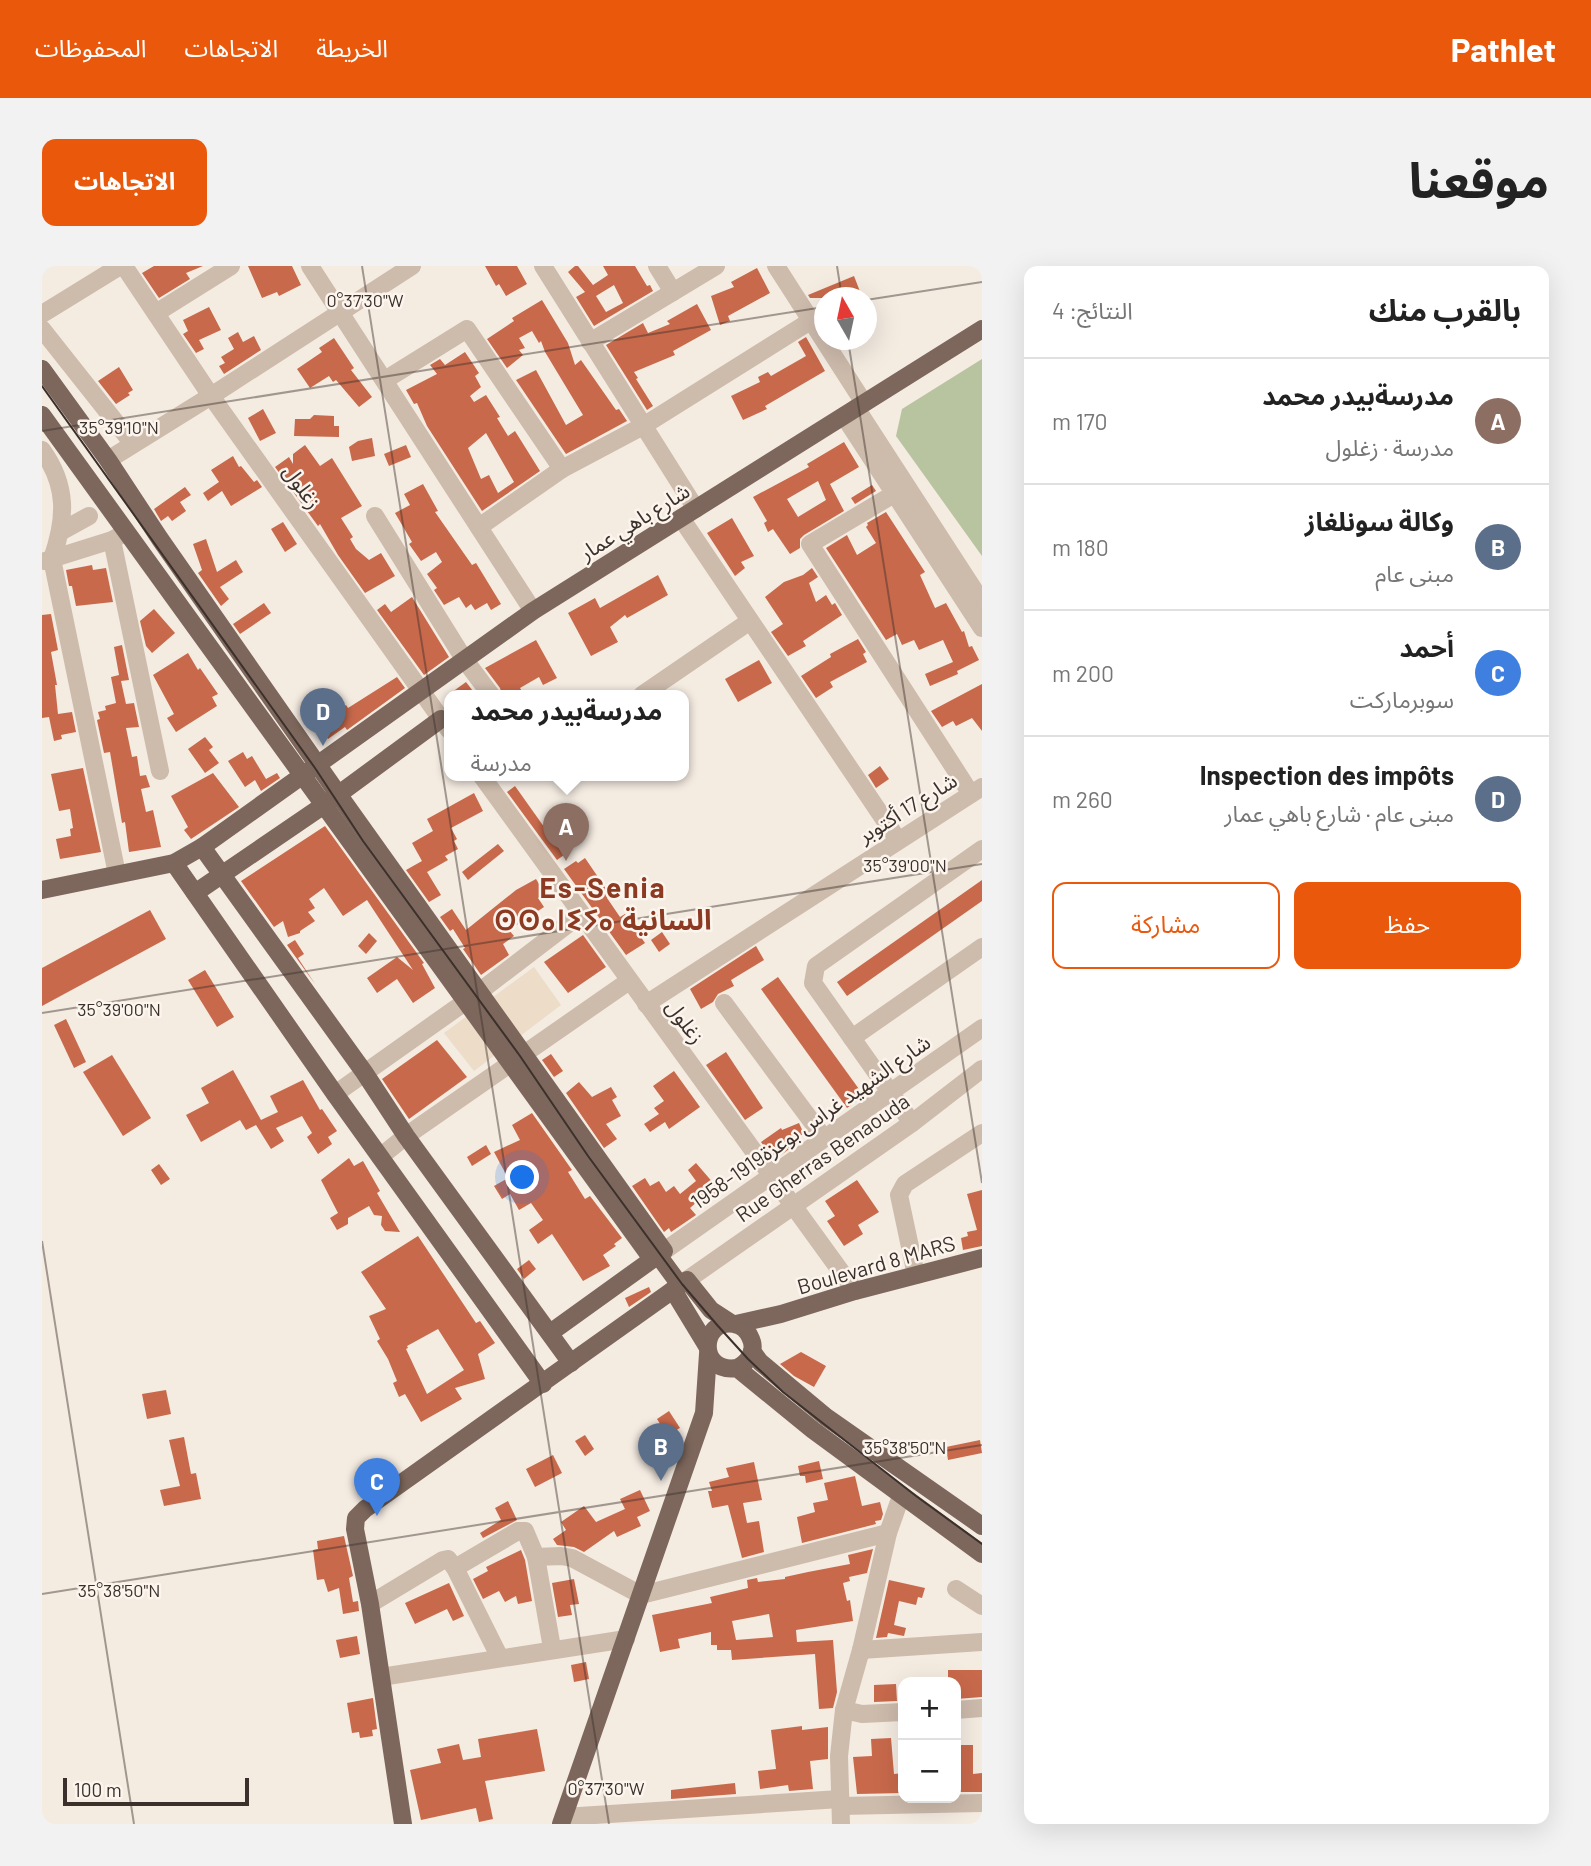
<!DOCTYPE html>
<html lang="ar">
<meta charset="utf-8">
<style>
:root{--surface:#fff;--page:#f2f2f2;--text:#222;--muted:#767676;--line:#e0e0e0;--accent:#ea580c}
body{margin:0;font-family:Barlow,"Noto Sans Arabic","Noto Sans Tifinagh",sans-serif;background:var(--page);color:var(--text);direction:rtl}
.controls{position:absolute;right:21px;bottom:21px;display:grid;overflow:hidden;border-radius:14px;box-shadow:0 7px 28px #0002}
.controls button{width:63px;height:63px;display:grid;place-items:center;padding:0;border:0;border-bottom:2px solid var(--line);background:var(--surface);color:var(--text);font:35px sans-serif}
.compass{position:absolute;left:772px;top:21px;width:63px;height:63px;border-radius:50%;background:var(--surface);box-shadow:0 7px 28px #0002;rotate:351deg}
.scale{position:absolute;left:21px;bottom:18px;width:186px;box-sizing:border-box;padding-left:7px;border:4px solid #3b302b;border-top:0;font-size:19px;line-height:24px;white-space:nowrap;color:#3b302b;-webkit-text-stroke:5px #fbf5ee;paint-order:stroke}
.you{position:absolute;left:481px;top:912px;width:24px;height:24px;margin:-18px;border:5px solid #fff;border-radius:50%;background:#1a73e8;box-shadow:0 0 0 10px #1a73e833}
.badge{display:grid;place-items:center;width:46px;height:46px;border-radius:50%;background:var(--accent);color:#fff;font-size:23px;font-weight:700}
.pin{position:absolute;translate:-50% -58px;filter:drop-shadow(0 2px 4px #0008)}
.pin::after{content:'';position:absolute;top:37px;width:24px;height:21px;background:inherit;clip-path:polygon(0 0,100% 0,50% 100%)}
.popup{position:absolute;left:402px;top:424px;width:245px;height:91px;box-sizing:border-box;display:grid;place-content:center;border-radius:14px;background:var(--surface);filter:drop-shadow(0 2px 5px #0005);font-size:23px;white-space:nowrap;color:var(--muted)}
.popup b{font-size:26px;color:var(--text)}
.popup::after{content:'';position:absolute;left:50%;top:100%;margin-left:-14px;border:14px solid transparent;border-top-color:var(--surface)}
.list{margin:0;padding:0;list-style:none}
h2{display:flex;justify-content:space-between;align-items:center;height:91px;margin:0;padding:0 28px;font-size:30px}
h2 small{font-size:23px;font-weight:400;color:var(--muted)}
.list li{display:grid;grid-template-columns:46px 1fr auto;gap:21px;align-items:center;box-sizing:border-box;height:126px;padding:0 28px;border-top:2px solid var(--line)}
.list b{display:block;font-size:26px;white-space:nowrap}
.list p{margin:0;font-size:23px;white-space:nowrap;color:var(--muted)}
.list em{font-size:23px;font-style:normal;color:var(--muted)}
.actions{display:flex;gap:14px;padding:21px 28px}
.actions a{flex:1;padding:16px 0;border:2px solid var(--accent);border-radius:14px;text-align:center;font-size:24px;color:var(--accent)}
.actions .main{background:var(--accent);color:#fff}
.map{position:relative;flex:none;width:940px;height:1558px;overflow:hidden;direction:ltr;border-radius:14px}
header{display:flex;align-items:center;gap:42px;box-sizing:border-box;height:98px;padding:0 35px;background:var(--accent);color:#fff}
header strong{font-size:33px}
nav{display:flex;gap:38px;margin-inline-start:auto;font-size:24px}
.intro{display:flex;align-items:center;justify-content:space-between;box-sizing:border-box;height:168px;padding:0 42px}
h1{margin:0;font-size:49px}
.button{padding:18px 32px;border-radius:14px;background:var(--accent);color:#fff;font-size:24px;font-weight:700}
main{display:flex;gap:42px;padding:0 42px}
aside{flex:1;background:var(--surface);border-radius:14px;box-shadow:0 7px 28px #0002}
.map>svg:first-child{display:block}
</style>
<header>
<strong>Pathlet</strong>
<nav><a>الخريطة</a><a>الاتجاهات</a><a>المحفوظات</a></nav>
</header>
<div class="intro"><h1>موقعنا</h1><a class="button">الاتجاهات</a></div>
<main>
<aside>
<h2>بالقرب منك<small>النتائج: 4</small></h2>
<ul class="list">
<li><span class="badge" style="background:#8d6e63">A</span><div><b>مدرسةبيدر محمد</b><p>مدرسة · زغلول</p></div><em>170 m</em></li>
<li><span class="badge" style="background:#5c6f8a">B</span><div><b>وكالة سونلغاز</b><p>مبنى عام</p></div><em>180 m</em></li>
<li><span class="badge" style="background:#3f7fe0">C</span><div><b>أحمد</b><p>سوبرماركت</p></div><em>200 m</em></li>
<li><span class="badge" style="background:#5c6f8a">D</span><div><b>Inspection des impôts</b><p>مبنى عام · شارع باهي عمار</p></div><em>260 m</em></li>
</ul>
<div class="actions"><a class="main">حفظ</a><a>مشاركة</a></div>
</aside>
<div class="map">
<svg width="940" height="1558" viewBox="0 0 940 1558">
<rect width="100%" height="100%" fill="#f4ebe1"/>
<polygon fill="#b8c4a0" points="940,93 940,290 854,170 860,143"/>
<polygon fill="#ecdcc8" points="492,701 519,739 432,805 402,767"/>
<g fill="#c8694b" fill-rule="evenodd">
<polygon points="112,0 161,0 144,7 148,13 117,32 100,7"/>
<polygon points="206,0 250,0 259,19 237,30 235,26 220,32"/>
<polygon points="443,0 475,0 485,18 464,30 457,18 454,20"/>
<path d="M533,0h3l15,19 15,-10 -5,-9h32l12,20 3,-1 3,6 -59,35 -18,-29 9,-5 -17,-20zM572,19l9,18 -17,9 -10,-16z"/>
<polygon points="715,2 728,27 686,50 688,55 678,59 669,30 692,21 689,16"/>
<polygon points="812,10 819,28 812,32 768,32 766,29"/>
<polygon points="500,34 526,77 533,99 539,94 574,144 577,143 585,155 524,188 474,114 494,104 524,159 541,149 503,86 499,75 497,77 490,65 477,72 483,82 477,84 481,89 465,102 445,73 472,55 470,52"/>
<polygon points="655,38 669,64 631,85 633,89 592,106 596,112 594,113 611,140 605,144 564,79 601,57 606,67 628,58 625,55"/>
<polygon points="167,41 179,64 157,74 162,83 154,87 141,68 146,65 141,54"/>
<polygon points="196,66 201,76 212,70 219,84 182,108 177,100 183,97 179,91 192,83 186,72"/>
<polygon points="764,71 783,105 723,140 725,143 701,154 689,130 718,116 716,111 726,106 729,110 764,90 756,76"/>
<polygon points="292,72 312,102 309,104 330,131 317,141 294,114 291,116 287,110 268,122 255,103 280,86 277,82"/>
<path d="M423,86l14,21 -4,3 6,11 -11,9 4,6 12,-7 14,22 -3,1 11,18 7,-5 25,40 -58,40 -55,-85 -10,-23 -3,1 -8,-14 31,-16 -7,-9 10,-6 5,6zM444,167l28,49 -16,11 -9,-18 -8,4 -13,-31z"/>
<polygon points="77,101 91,124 86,127 88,129 74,138 56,115"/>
<polygon points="221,143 234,167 218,175 206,152"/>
<polygon points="272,149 292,150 292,160 297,160 297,171 252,170 253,153 268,153"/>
<polygon points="330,172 333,190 310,195 307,181 316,175"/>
<path d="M802,176l15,25 -29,17 14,27 -40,24 -4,4v9l-10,6 -17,-25 -5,3 -4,-9 3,-2 -14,-24 56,-30 -2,-3zM776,215l8,19 -28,17 -11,-18z"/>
<polygon points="263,179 278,200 290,192 320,240 299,252 311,271 308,273 314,283 327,294 339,287 353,310 323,327 296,289 278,258 276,260 233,201 247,191 251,198 251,188"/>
<polygon points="364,179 369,191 347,200 342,188"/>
<polygon points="191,190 197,201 199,200 212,216 215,214 220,221 189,240 180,225 166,235 161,227 177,216 169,204"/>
<polygon points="381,218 396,245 393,246 430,299 434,297 459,338 449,344 445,337 433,344 429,338 424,342 417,331 402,339 392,324 395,322 385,308 400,296 394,286 379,295 367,278 370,276 353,247 368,239 362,228"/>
<polygon points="830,219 834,225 813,238 809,232"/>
<polygon points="143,221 149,229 138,236 144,245 130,255 126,250 119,255 112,243"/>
<polygon points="844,246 883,306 878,309 893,342 904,337 920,366 922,365 927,381 930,380 937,394 915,405 916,408 888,420 883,408 911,396 901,374 877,384 872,374 860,379 855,368 844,374 784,282 805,269 815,289 834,277 824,261 826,259 825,257"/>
<polygon points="690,252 712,290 699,296 703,302 693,310 665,267"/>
<polygon points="241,256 255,278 243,286 229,263"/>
<polygon points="164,273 175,306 194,294 201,306 178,321 187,333 179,340 156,307 160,304 151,278"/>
<polygon points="50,299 51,304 64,302 71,336 34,340 30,320 27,320 24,304"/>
<polygon points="770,302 776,311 767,317 774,336 784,329 790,339 793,337 800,349 761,375 764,380 746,390 729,366 741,358 723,331 742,316 761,309"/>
<polygon points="616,309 626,329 585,352 583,349 568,361 576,376 549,390 526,347 553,332 558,342"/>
<polygon points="370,331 407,391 382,409 335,344 343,338 349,346"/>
<polygon points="222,337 229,347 198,368 191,358"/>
<polygon points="112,343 133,367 110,387 104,380 98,355"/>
<polygon points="9,348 16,384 9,386 15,419 13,419 16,448 30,446 34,466 19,469 20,473 12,475 7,451 0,452 0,349"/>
<polygon points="816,373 824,386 821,388 825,396 788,416 791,421 774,432 759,410 789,391 788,388"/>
<polygon points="494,374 515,412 501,419 497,411 478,422 482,429 460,429 458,422 443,402"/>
<polygon points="80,379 87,414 79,415 84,438 92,437 97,461 84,462 90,491 95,490 98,510 104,509 108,521 99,523 104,546 111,544 119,581 87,586 83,556 80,557 68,486 62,487 55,454 58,453 56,446 64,444 63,440 74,437 69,411 77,409 72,381"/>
<polygon points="146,387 156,404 158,402 176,428 170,431 175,440 134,466 125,452 132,448 111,409"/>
<polygon points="717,394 730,417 696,436 683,413"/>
<polygon points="355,411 363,422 305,464 303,461 286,473 263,441 282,429 293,447 304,439 306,442"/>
<polygon points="424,416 434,429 406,429"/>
<polygon points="940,418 940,465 930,452 914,460 911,455 900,461 889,445"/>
<polygon points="163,471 171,481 167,484 177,497 163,507 146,483"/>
<polygon points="201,486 205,493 210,490 224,513 235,507 238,512 219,525 213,514 203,521 186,495"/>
<polygon points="838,500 847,513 834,522 826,509"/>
<polygon points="41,502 59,586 18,593 14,573 29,570 28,563 31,562 28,543 17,545 9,508"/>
<polygon points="171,507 197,541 149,573 142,564 146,561 129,530"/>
<polygon points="473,520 522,589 515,594 465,526"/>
<polygon points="432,527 441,545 409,562 415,573 412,575 416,583 403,590 406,594 385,606 399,629 387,636 364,604 380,595 370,577 391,565 385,553"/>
<polygon points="283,560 382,697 380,698 393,722 371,737 355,713 335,727 325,712 355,691 371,704 325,634 301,650 282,622 267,633 273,642 266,646 273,655 258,665 258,667 246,671 241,655 232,661 199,615"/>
<polygon points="456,578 462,585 426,614 420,606"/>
<polygon points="543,592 569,630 565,632 578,651 583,648 603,677 584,689 522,603 534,595 536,597"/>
<polygon points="494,613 503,628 496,632 502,641 467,664 472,670 461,678 467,689 439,709 421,683 423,682 411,663 408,665 398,651 410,643 424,664 474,624"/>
<polygon points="940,614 940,635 805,730 795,716"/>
<polygon points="108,644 124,673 0,740 0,702"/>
<polygon points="620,666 628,678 617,686 609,674"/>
<polygon points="327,667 335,675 324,688 316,680"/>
<polygon points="541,669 564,701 526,727 502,696"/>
<polygon points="253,674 262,688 256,692 273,718 245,679"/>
<polygon points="714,680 722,694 689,714 692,720 676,728 671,736 659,743 648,723"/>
<polygon points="163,704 192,751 175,761 146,714"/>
<polygon points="736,711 822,830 805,842 719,723"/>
<polygon points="24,753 44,796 32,802 12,759"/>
<polygon points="395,774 425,811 367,853 340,813"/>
<polygon points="684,786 721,842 703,854 664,799"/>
<polygon points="509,788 521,805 512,811 500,794"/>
<polygon points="70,789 109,852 81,870 41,806"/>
<polygon points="191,804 219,854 236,846 228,830 261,814 278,844 280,843 295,865 286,871 290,878 276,888 265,871 270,867 260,850 234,862 242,875 229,883 214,859 204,864 198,854 159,876 144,849 167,837 159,822"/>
<polygon points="632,805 658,841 627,863 623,856 608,866 602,858 617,848 612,842 622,835 611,820"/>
<polygon points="537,816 550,831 569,821 575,831 570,834 579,850 564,858 575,873 562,882 524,827"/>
<polygon points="490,847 530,904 526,906 543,933 548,930 580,972 572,978 574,980 561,989 568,1000 541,1015 510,968 496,978 487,964 501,954 489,937 477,944 468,928 460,933 452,920 466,912 452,886 478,874 470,859"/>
<polygon points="757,857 762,868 745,874 750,881 732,894 719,876 739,862 740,864"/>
<polygon points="444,879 449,888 430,900 425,891"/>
<polygon points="307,892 312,900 321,895 338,925 335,927 358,966 343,965 339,959 340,950 332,949 327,940 306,952 306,958 295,964 288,952 296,947 279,914"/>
<polygon points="654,897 679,926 671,933 665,927 648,942 654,949 629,966 627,962 622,966 590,920 603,912 608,920 617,915 624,926 632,920 638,928 654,915 646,904"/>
<polygon points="117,898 128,913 119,919 109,904"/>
<polygon points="815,914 837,946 816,959 821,968 802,980 785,955 793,950 783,935"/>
<polygon points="940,924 940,980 921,984 919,972 926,970 925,966 935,964 925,928"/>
<path d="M376,970l58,87 4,-2 15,22 -17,11 7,25 -30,9 7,11 -41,23 -16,-28 -6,3 -6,-14 4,-2 -9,-22 -11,-18 3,-2 -11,-23 17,-7 -25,-37zM396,1063l26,41 -37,24 -21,-45 2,-1 -1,-2z"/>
<polygon points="487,994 494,1003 482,1013 475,1003"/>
<polygon points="607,1021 609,1026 587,1041 583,1032"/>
<polygon points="759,1086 784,1100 772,1121 752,1110 738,1098"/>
<polygon points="124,1124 129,1148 105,1153 100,1128"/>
<polygon points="627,1145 638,1162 625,1169 615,1153"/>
<polygon points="543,1169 552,1183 543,1190 533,1175"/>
<polygon points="142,1171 149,1208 154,1207 159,1233 122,1240 118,1224 138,1220 127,1174"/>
<polygon points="938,1174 940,1187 906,1194 904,1181"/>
<polygon points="511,1189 520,1207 493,1221 484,1203"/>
<polygon points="777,1195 781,1213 764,1217 763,1210 758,1210 756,1200"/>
<polygon points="712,1196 720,1234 701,1237 705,1257 717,1255 722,1286 700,1292 686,1239 670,1242 666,1225 670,1225 667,1216 687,1211 684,1202"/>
<polygon points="813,1210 820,1240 838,1236 841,1248 839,1254 833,1255 834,1258 760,1277 755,1251 773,1246 771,1237 786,1234 782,1217"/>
<polygon points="598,1224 608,1245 595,1251 599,1260 575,1271 572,1265 542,1286 532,1281 515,1279 511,1273 524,1264 519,1256 542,1240 554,1256 583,1243 578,1233"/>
<polygon points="466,1235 475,1254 441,1272 438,1267 459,1254 453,1242"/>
<polygon points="302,1270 311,1310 307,1312 311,1336 316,1335 317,1345 301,1348 297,1322 286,1326 282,1313 275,1314 271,1284 276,1283 275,1275"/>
<path d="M831,1283l-6,24 -18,4 1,4 -7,2 4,18 3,-1 3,21 -57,9 1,12 36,-2 4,52 -4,16 -14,1 -4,-55 -83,6 -1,-10h-14v-5h-6v-13l-33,7 2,9 -20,4 -8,-37 60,-12 -2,-6 38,-9 -1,-8 10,-2 1,4 27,-3v-2l23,-5 42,-8 -2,-9zM727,1348l4,23 -37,3 -4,-19z"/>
<polygon points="479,1284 483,1294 490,1335 476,1338 474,1330 463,1336 457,1325 441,1333 431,1313 446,1305 444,1301"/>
<polygon points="532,1313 537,1338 528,1339 530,1349 516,1351 510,1317"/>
<polygon points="847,1314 883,1322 880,1332 876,1331 874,1339 857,1335 852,1359 864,1362 862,1370 846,1367 845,1371 834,1372"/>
<polygon points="407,1317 422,1350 411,1355 405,1343 373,1358 363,1337"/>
<polygon points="315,1370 318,1388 298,1392 294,1374"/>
<polygon points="544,1396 547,1413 532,1416 529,1399"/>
<polygon points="906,1404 940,1404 940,1431 914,1433 914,1416 906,1416"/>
<polygon points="854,1418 855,1435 832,1436 832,1419"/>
<polygon points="331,1432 335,1463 330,1464 331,1470 318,1472 317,1466 310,1467 305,1437"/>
<polygon points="760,1460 760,1464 786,1461 786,1493 768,1495 771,1523 747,1525 746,1519 718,1523 716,1505 734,1503 729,1464"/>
<polygon points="495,1463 503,1505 443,1515 451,1553 437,1556 434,1542 379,1554 368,1504 399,1497 395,1483 417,1478 421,1494 439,1491 436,1473"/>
<polygon points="849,1472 852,1508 861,1507 861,1527 815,1528 811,1491 830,1490 829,1473"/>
<polygon points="914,1479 931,1479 931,1508 940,1507 940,1526 914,1526"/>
<polygon points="693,1517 694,1528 629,1533 629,1524"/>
</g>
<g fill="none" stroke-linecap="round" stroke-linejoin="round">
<g stroke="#cdbbac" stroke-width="18">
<polyline points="82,0 169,130 407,464"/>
<polyline points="268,0 491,345"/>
<polyline points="501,0 654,243"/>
<polyline points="615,0 631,26"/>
<polyline points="734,0 822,137"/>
<polyline points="114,47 189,0"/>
<polyline points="0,48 78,0"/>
<polyline points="0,63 91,178"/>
<polyline points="548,76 674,0"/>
<polyline points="343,114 425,63 520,203"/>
<polyline points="814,142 940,336"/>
<polyline points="802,150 940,362"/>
<path d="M0,184c26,36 24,69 10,109l65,315"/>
<polyline points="66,194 169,130 370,0"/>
<polyline points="852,228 768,278 929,528"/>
<polyline points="333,250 422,393 449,429"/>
<polyline points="639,252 856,574"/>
<polyline points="437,261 520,203 601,160 770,54"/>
<polyline points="18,266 47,250"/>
<polyline points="70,274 118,505"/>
<polyline points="3,295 70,274 79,269"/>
<polyline points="600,429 708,355"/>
<polyline points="439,509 813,1025"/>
<polyline points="682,737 782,872"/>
<polyline points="604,738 940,521"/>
<polyline points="810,772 940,681"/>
<polyline points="293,828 437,726 539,648"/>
<polyline points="870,857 771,717 774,700 940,583"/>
<polyline points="338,891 364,870 587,715"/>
<polyline points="622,985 940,762"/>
<polyline points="874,1009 857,929 863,918 940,867"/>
<polyline points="645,1014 870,857 940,803"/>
<polyline points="494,1291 519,1290 530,1292 599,1329 846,1267"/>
<polyline points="413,1302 476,1265 483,1265 494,1291 510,1382"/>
<polyline points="914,1323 940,1340"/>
<polyline points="328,1338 401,1294 406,1293 413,1302 458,1392"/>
<polyline points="819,1384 940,1376"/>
<polyline points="339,1411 584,1373"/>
<polyline points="802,1444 820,1448 861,1446"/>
<polyline points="914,1444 940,1442"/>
<polyline points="799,1540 940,1537"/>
<polyline points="522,1551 798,1533"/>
<polyline points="799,1558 797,1490 802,1444 819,1384 846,1267 859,1230"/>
</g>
<g stroke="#7d675c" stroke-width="18">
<polyline points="0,103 66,194 118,273 296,528 622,985 508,1067"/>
<polyline points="0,149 610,993"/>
<polyline points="160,581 322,806 364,870 529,1097"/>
<polyline points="132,597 293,828 501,1118"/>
<polyline points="0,624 132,597 160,581 491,345 940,63"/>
<polyline points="153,627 282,539 399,453"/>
<polyline points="616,989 638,1019"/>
<polyline points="631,1024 665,1080"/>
<polyline points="694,1058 739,1048 813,1025 940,992"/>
<polyline points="710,1085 718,1096 784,1151 940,1260"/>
<path d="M695,1102c12,-6 20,-18 13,-31 -3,-7 -9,-12 -16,-13 -34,-6 -37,50 3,44l76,62 169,124"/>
<polyline points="361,1558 328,1338 313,1263 314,1252 323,1243 645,1014 669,1044 689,1057"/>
<polyline points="519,1558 662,1147 666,1088"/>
</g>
<polyline stroke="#3b302b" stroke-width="2" points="0,120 273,502 321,575 478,790 546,890 640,1018 676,1060 706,1093 741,1126 874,1230 940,1278"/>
</g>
<path fill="none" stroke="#3b302b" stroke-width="2" stroke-opacity="0.45" d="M320,0l247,1558M795,0l5,32M824,34l116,-18M806,74l134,843M0,165l782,-124M0,747l940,-149M0,975l92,583M0,1328l940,-149"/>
<g text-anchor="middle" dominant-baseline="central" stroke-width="5" stroke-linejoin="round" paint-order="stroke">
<g font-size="21" fill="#3b302b" stroke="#fbf5ee">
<text transform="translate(261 220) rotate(55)">زغلول</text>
<text transform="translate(592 255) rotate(-32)">شارع باهي عمار</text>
<text transform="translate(865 541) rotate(-32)">شارع 17 أكتوبر</text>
<text transform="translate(644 755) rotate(54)">زغلول</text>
<text transform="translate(768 855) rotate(-35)">شارع الشهيد غراس بوعزة1919-1958</text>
<text transform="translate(780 891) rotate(-35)">Rue Gherras Benaouda</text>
<text transform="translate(834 998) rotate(-16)">Boulevard 8 MARS</text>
</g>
<g font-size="28" font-weight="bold" letter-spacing="2" fill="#8c3b22" stroke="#fbf5ee">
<text x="561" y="621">Es-Senia<tspan x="561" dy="32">ⵙⵙⴰⵏⵉⵢⴰ السانية</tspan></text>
</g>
</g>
<g font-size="18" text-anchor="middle" fill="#3b302b" stroke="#fbf5ee" stroke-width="5" stroke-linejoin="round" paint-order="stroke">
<text x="323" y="41">0°37'30"W</text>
<text x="77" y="168">35°39'10"N</text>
<text x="863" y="606">35°39'00"N</text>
<text x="77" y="750">35°39'00"N</text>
<text x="863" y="1188">35°38'50"N</text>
<text x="77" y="1331">35°38'50"N</text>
<text x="564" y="1529">0°37'30"W</text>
</g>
</svg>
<div class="controls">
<button>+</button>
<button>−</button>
</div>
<svg class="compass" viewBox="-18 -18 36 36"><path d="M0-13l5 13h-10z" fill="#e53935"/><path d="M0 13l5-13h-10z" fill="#767676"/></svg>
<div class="scale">100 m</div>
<div class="you"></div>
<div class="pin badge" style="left:524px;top:595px;background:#8d6e63">A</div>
<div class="popup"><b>مدرسةبيدر محمد</b>مدرسة</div>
<div class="pin badge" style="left:619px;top:1215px;background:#5c6f8a">B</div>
<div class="pin badge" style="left:335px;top:1250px;background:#3f7fe0">C</div>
<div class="pin badge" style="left:281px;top:480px;background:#5c6f8a">D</div>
</div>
</main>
